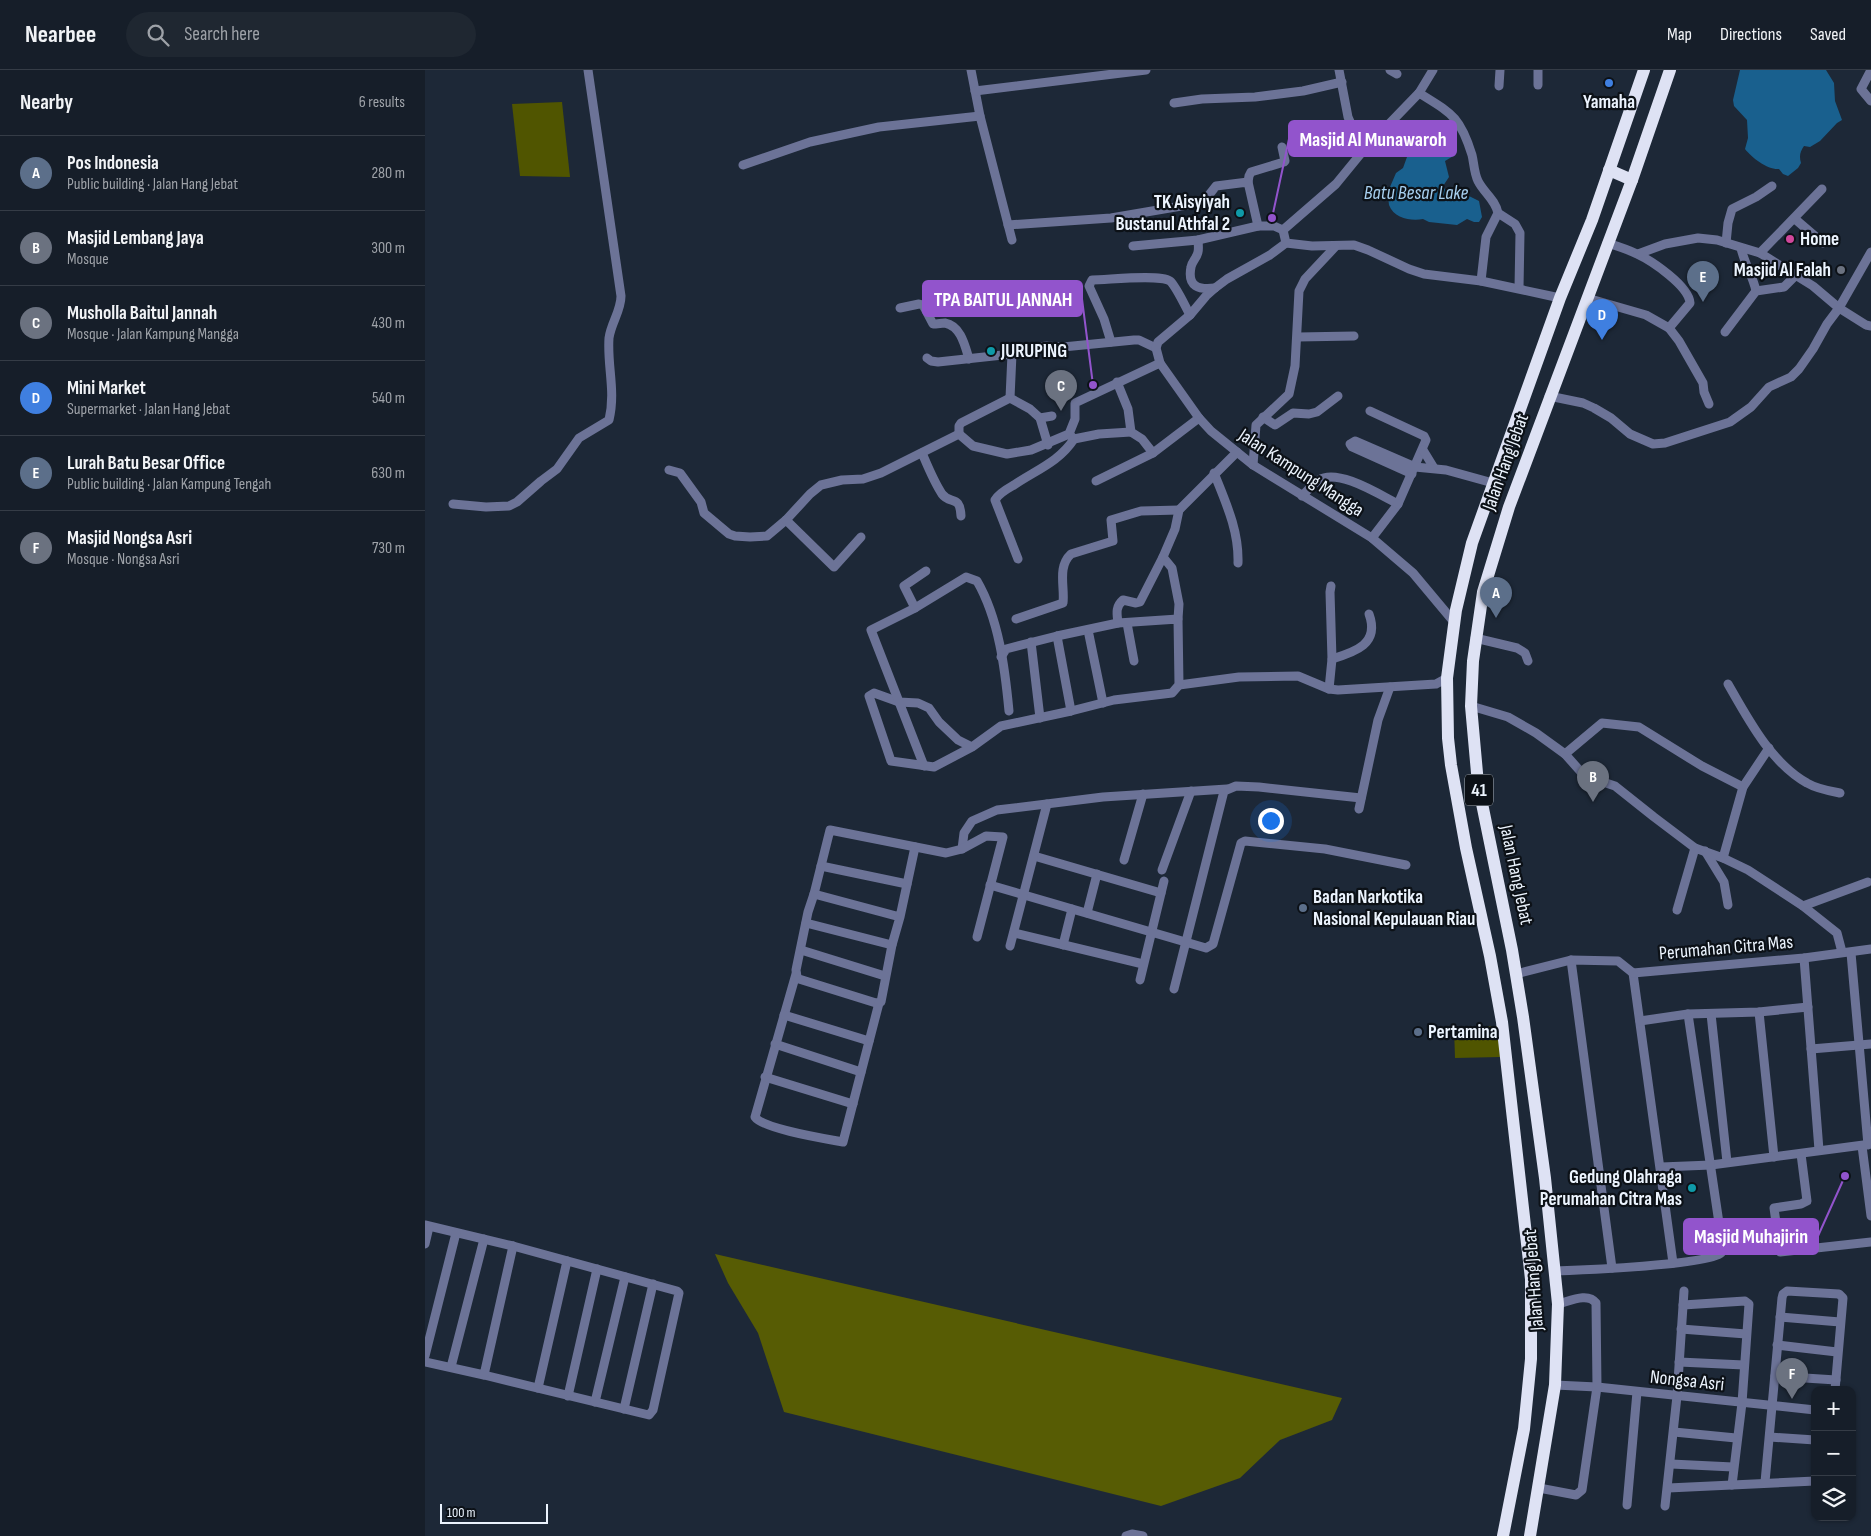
<!DOCTYPE html>
<meta charset="utf-8">
<style>
:root{--surface:#161e29;--page:#1f2731;--text:#f1f3f6;--muted:#9ea2a8;--line:#353c46;--accent:#bca0f2}
body{margin:0;font-family:"Sofia Sans Condensed",sans-serif;background:var(--page);color:var(--text)}
.controls{position:absolute;right:15px;bottom:15px;display:grid;overflow:hidden;border-radius:10px;box-shadow:0 1px 4px #0004}
.controls button{width:45px;height:45px;display:grid;place-items:center;padding:0;border:0;border-bottom:1px solid var(--line);background:var(--surface);color:var(--text);font:25px sans-serif}
.scale{position:absolute;left:15px;bottom:12px;width:108px;box-sizing:border-box;padding-left:5px;border:2px solid #ecf4fe;border-top:0;font-size:14px;line-height:18px;white-space:nowrap;color:#ecf4fe;-webkit-text-stroke:4px #0c1117;paint-order:stroke}
.you{position:absolute;left:845px;top:750px;width:18px;height:18px;margin:-12px;border:4px solid #fff;border-radius:50%;background:#1a73e8;box-shadow:0 0 0 8px #1a73e833}
.badge{display:grid;place-items:center;width:32px;height:32px;border-radius:50%;background:var(--accent);color:#fff;font-size:16px;font-weight:700}
.pin{position:absolute;translate:-50% -41px;filter:drop-shadow(0 1px 2px #0008)}
.pin::after{content:'';position:absolute;top:26px;width:18px;height:15px;background:inherit;clip-path:polygon(0 0,100% 0,50% 100%)}
.list{margin:0;padding:0;list-style:none}
h2{display:flex;justify-content:space-between;align-items:center;height:65px;margin:0;padding:0 20px;font-size:21px}
h2 small{font-size:16px;font-weight:400;color:var(--muted)}
.list li{display:grid;grid-template-columns:32px 1fr auto;gap:15px;align-items:center;box-sizing:border-box;height:75px;padding:0 20px;border-top:1px solid var(--line)}
.list b{display:block;font-size:19px;white-space:nowrap}
.list p{margin:0;font-size:16px;white-space:nowrap;color:var(--muted)}
.list em{font-size:16px;font-style:normal;color:var(--muted)}
.icon{flex:none;width:28px;height:28px;fill:none;stroke:currentColor;stroke-width:2;stroke-linecap:round;stroke-linejoin:round}
.map{position:relative;flex:none;width:1446px;height:1466px;overflow:hidden}
header{display:flex;align-items:center;gap:30px;box-sizing:border-box;height:70px;padding:0 25px;background:var(--surface);border-bottom:1px solid var(--line)}
header strong{font-size:24px}
nav{display:flex;gap:28px;margin-inline-start:auto;font-size:18px}
.search{width:350px;height:45px;background:var(--page);display:flex;align-items:center;gap:12px;box-sizing:border-box;padding:0 18px;border-radius:28px;color:var(--muted);font-size:19px}
main{display:flex}
aside{flex:1;background:var(--surface)}
.map>svg:first-child{display:block}
</style>
<header>
<strong>Nearbee</strong>
<div class="search"><svg class="icon" aria-label="search" viewBox="0 0 24 24"><circle cx="10" cy="10" r="6"/><path d="M15 15l6 6"/></svg>Search here</div>
<nav><a>Map</a><a>Directions</a><a>Saved</a></nav>
</header>
<main>
<aside>
<h2>Nearby<small>6 results</small></h2>
<ul class="list">
<li><span class="badge" style="background:#5c6f8a">A</span><div><b>Pos Indonesia</b><p>Public building · Jalan Hang Jebat</p></div><em>280 m</em></li>
<li><span class="badge" style="background:#6b7280">B</span><div><b>Masjid Lembang Jaya</b><p>Mosque</p></div><em>300 m</em></li>
<li><span class="badge" style="background:#6b7280">C</span><div><b>Musholla Baitul Jannah</b><p>Mosque · Jalan Kampung Mangga</p></div><em>430 m</em></li>
<li><span class="badge" style="background:#3f7fe0">D</span><div><b>Mini Market</b><p>Supermarket · Jalan Hang Jebat</p></div><em>540 m</em></li>
<li><span class="badge" style="background:#5c6f8a">E</span><div><b>Lurah Batu Besar Office</b><p>Public building · Jalan Kampung Tengah</p></div><em>630 m</em></li>
<li><span class="badge" style="background:#6b7280">F</span><div><b>Masjid Nongsa Asri</b><p>Mosque · Nongsa Asri</p></div><em>730 m</em></li>
</ul>
</aside>
<div class="map">
<svg width="1446" height="1466" viewBox="0 0 1446 1466">
<rect width="100%" height="100%" fill="#1d2837"/>
<g fill="#505500">
<polygon points="137,32 145,107 95,106 87,34"/>
<polygon points="1073,956 1075,987 1030,988 1029,958"/>
</g>
<polygon fill="#575c04" points="290,1184 917,1328 907,1350 855,1370 815,1408 736,1436 359,1342 333,1263 303,1213"/>
<g fill="#19608e">
<path d="M1315,0h86l8,13 1,18 7,19 -5,3 -17,18 -10,6 -6,-1c-4,6 -5,10 -3,17l-3,5 -10,8 -5,-2 -4,-5c-11,1 -27,-11 -34,-20l3,-11 -1,-18 -13,-14 -1,-6z"/>
<path d="M1016,54l9,5 -3,13 8,13 -10,6 4,16 -6,9 4,7 18,1 14,7 3,16 -3,5h-5l-7,-3 -10,6 -28,-3 -6,-3c-11,2 -29,0 -34,-14 -1,-5 0,-12 -1,-17l2,-1 6,-14 7,-5 4,-11 12,-10 2,2 10,-6 -2,-9z"/>
</g>
<g fill="none" stroke-linecap="round" stroke-linejoin="round">
<g stroke="#6c7397" stroke-width="9">
<polyline points="546,0 555,46 587,170"/>
<polyline points="914,0 923,47 938,81"/>
<polyline points="965,0 972,4"/>
<polyline points="1008,0 994,23 938,81 911,114 858,160 861,173 887,176 929,175 943,180 984,199 999,204 1056,211 1135,228"/>
<polyline points="1446,0 1436,19 1446,31"/>
<polyline points="1113,15 1113,0"/>
<polyline points="1074,16 1075,0"/>
<polyline points="550,21 721,0"/>
<path d="M994,23c32,20 41,23 53,62 2,8 2,18 6,26 6,12 17,18 20,32l-12,24 -5,44"/>
<polyline points="749,33 777,29 830,27 878,21 917,12"/>
<polyline points="318,95 385,72 454,57 555,46"/>
<polyline points="823,112 824,106 826,102 859,92 860,91 857,77"/>
<polyline points="1073,143 1090,154 1095,163 1094,218"/>
<polyline points="1370,149 1398,173"/>
<polyline points="583,155 686,148 774,133 780,130 791,116 823,112 833,156 849,156 858,160"/>
<path d="M773,170c0,3 1,8 0,12 -1,6 -6,9 -7,15 -4,20 8,23 24,21"/>
<path d="M1182,173c10,3 20,6 30,11 15,7 52,32 53,49l-21,25"/>
<polyline points="1301,173 1303,153 1307,139 1331,127 1347,116"/>
<polyline points="708,176 773,170 833,156"/>
<path d="M1316,178c3,15 12,28 15,43"/>
<polyline points="1335,183 1397,119"/>
<polyline points="1213,184 1240,174 1273,168 1292,170 1335,183 1388,216 1414,238 1441,255 1446,256"/>
<polyline points="1162,228 1221,245 1244,258 1254,271 1278,313 1279,322 1284,334"/>
<path d="M475,238l19,-4 4,1 10,19c4,0 9,-1 12,-1 16,3 20,23 24,36"/>
<polyline points="1300,262 1331,221 1359,217 1371,205"/>
<polyline points="873,267 929,266"/>
<path d="M686,272l-7,-23 -15,-33 3,-6c16,0 67,-6 78,1 6,5 16,27 20,34"/>
<polyline points="587,284 585,328 605,339 615,348"/>
<polyline points="502,288 506,291 513,292 587,284 620,276 638,277 709,270 714,270 731,278"/>
<polyline points="735,293 731,278 733,272 765,245 781,226 790,218 802,209 845,185 861,173"/>
<polyline points="692,312 703,339 706,362 717,369 728,383 774,348"/>
<polyline points="1124,326 1158,333 1169,338 1186,348 1205,364 1228,374 1240,373 1305,352 1326,337 1344,317 1366,307 1374,299 1388,279 1402,254 1414,238 1446,182"/>
<polyline points="945,341 999,366 1001,370 973,434 947,468"/>
<polyline points="838,347 850,355 868,343 884,344 892,342 913,326"/>
<polyline points="534,364 534,356 536,353 585,328"/>
<polyline points="646,366 649,369 674,364 706,362"/>
<polyline points="623,375 615,348 627,346"/>
<polyline points="998,380 1009,398"/>
<path d="M497,383c6,14 12,29 20,41 8,11 18,0 19,22"/>
<polyline points="828,395 831,355 864,324 870,296 874,221 880,209 910,177"/>
<polyline points="244,400 255,403 276,432 279,443 304,464 310,466 325,467 342,466 361,450 385,424 396,415 417,410 438,409 456,403 534,364 548,376 582,384 606,380 644,364 650,349 650,333 735,293 774,348 786,361 828,395 947,468 988,503 1029,552"/>
<path d="M789,403c12,30 25,58 24,90"/>
<polyline points="987,404 927,377 925,374 930,371 990,397 1021,400 1068,413"/>
<polyline points="671,411 728,383"/>
<path d="M877,426c5,-5 11,-12 17,-16 19,-12 61,15 79,24"/>
<path d="M28,434l33,3 23,-1 8,-4 24,-21 16,-12 22,-31 30,-18c7,-29 -2,-54 0,-82 2,-15 12,-27 12,-42l-33,-226"/>
<polyline points="361,450 409,497 436,467"/>
<path d="M593,489l-23,-59c4,-7 12,-11 19,-15 22,-15 45,-23 60,-46"/>
<polyline points="490,538 479,516 501,501"/>
<path d="M591,549l47,-16c2,-16 -6,-36 8,-49l42,-13 -2,-21 30,-9 38,-1"/>
<polyline points="753,549 754,534 747,498 738,487 750,459 754,440 812,382"/>
<path d="M693,553c-1,-9 -3,-16 5,-23l13,3 4,-1 23,-45"/>
<polyline points="702,553 709,591"/>
<polyline points="663,560 678,633"/>
<polyline points="632,566 646,641"/>
<polyline points="1050,568 1092,578 1100,583 1103,591"/>
<polyline points="606,572 615,648"/>
<path d="M907,589c23,-7 48,-15 37,-45"/>
<path d="M1303,614c20,35 43,79 79,99 10,6 22,8 33,10"/>
<polyline points="754,615 814,607 873,606 904,619 913,620 1011,614 1022,608"/>
<polyline points="904,619 907,589 905,522 906,516"/>
<polyline points="1046,636 1083,647 1111,663 1140,684 1156,702 1163,707 1190,716 1229,747 1270,778 1298,788 1323,800 1378,836 1412,863 1417,882"/>
<polyline points="547,677 533,670 514,652 504,638 493,633 474,632 449,623 444,626 466,691 509,697 547,677 576,656 646,641 689,630 747,623 754,615 753,549 693,553 632,566 581,579 576,587"/>
<polyline points="1140,684 1177,653 1214,657 1277,696 1318,717"/>
<path d="M499,696l-53,-136 44,-22 51,-31 11,4c22,38 28,88 32,130"/>
<polyline points="934,739 953,650 965,617"/>
<polyline points="537,779 539,763 547,751 572,740 678,727 802,719"/>
<polyline points="1280,781 1299,812 1303,835"/>
<polyline points="609,786 736,823"/>
<polyline points="1298,788 1318,717 1344,678"/>
<polyline points="699,790 718,724"/>
<polyline points="396,796 482,814"/>
<polyline points="737,800 766,721"/>
<polyline points="565,815 781,878 788,874 816,773 820,771 900,779 981,795"/>
<polyline points="389,824 405,760 521,783 537,779 561,766 578,767 552,867"/>
<polyline points="1378,836 1443,812"/>
<polyline points="1252,840 1270,778"/>
<polyline points="662,843 672,804"/>
<polyline points="475,847 467,875 456,932 451,933 374,909 372,907 371,900 383,842 389,824 475,847 490,777"/>
<polyline points="381,853 467,875"/>
<polyline points="589,863 718,894"/>
<polyline points="638,875 647,839"/>
<polyline points="585,876 622,734"/>
<polyline points="376,880 460,906"/>
<polyline points="1426,883 1443,1075"/>
<polyline points="1379,888 1394,1080"/>
<polyline points="1146,890 1187,1198"/>
<polyline points="1208,903 1248,1193"/>
<polyline points="1208,903 1379,888 1446,879"/>
<path d="M371,904l-41,143c8,12 72,22 88,25l36,-139"/>
<polyline points="1091,904 1146,890 1193,891 1208,903"/>
<polyline points="715,910 739,811"/>
<polyline points="749,919 799,721 811,716 834,717 936,728"/>
<polyline points="1334,942 1349,1087"/>
<polyline points="1286,944 1302,1092"/>
<polyline points="359,945 444,971"/>
<polyline points="1215,951 1263,944 1334,942 1383,937"/>
<polyline points="350,974 436,1002"/>
<polyline points="1386,979 1446,974"/>
<polyline points="340,1007 428,1034"/>
<polyline points="1437,1076 1446,1146"/>
<polyline points="1376,1084 1382,1131 1376,1134 1349,1138 1355,1182 1446,1172"/>
<polyline points="1236,1097 1286,1095 1446,1074"/>
<polyline points="0,1155 88,1176 252,1221 254,1223 228,1340 224,1345 59,1305"/>
<polyline points="0,1174 4,1157"/>
<path d="M1130,1201c26,-1 153,-6 166,-18l2,-3 -35,-236"/>
<polyline points="1258,1235 1320,1231 1324,1234 1317,1333 1307,1415"/>
<polyline points="1355,1247 1415,1252"/>
<polyline points="1256,1259 1321,1264"/>
<polyline points="1352,1275 1412,1282"/>
<polyline points="0,1286 31,1163"/>
<polyline points="0,1292 59,1305 88,1176"/>
<polyline points="1254,1292 1319,1295"/>
<polyline points="26,1297 59,1169"/>
<polyline points="1350,1306 1411,1310"/>
<polyline points="1130,1315 1172,1317 1390,1340"/>
<polyline points="113,1318 142,1191"/>
<polyline points="143,1326 172,1199"/>
<polyline points="170,1332 200,1207"/>
<polyline points="199,1339 228,1214"/>
<polyline points="1249,1362 1311,1368"/>
<polyline points="1345,1367 1390,1370"/>
<polyline points="1246,1394 1308,1397"/>
<polyline points="1340,1412 1357,1228 1358,1224 1362,1221 1414,1224 1418,1228 1410,1320"/>
<path d="M1114,1418l37,7 6,-5 15,-103 -1,-84c-8,-11 -26,-2 -38,1"/>
<polyline points="1243,1418 1390,1411"/>
<polyline points="1202,1435 1212,1322"/>
<polyline points="1240,1436 1252,1326 1259,1221"/>
<polyline points="701,1466 707,1464 718,1466"/>
</g>
<g stroke="#dee2f4" stroke-width="12">
<polyline points="1184,100 1207,110"/>
<polyline points="1078,1466 1099,1359 1106,1289 1106,1209 1077,952 1065,886 1041,778 1026,695 1023,668 1022,608 1031,540 1047,473 1135,228 1167,150 1219,0"/>
<polyline points="1105,1466 1130,1315 1133,1234 1120,1108 1098,947 1087,880 1053,714 1046,636 1048,591 1058,522 1084,437 1207,110 1245,0"/>
</g>
</g>
<circle fill="#3f7fe0" stroke="#0c1117" stroke-width="2" cx="1184" cy="13" r="5"/>
<g fill="#0f9aa8" stroke="#0c1117" stroke-width="2">
<circle cx="815" cy="143" r="5"/>
<circle cx="566" cy="281" r="5"/>
<circle cx="1267" cy="1118" r="5"/>
</g>
<circle fill="#d1479c" stroke="#0c1117" stroke-width="2" cx="1365" cy="169" r="5"/>
<circle fill="#6b7280" stroke="#0c1117" stroke-width="2" cx="1416" cy="200" r="5"/>
<g fill="#5c6f8a" stroke="#0c1117" stroke-width="2">
<circle cx="878" cy="838" r="5"/>
<circle cx="993" cy="962" r="5"/>
</g>
<g text-anchor="middle" dominant-baseline="central" stroke-width="4.5" stroke-linejoin="round" paint-order="stroke">
<rect fill="#0c1117" stroke="#a9b0b9" stroke-width="1" x="1040" y="704.5" width="28" height="31" rx="4"/>
<g font-size="18" font-weight="bold" fill="#ecf4fe">
<text x="1054" y="720">41</text>
</g>
<g font-size="19" font-weight="bold" fill="#ecf4fe" stroke="#0c1117" text-anchor="start">
<text x="1184" y="32" text-anchor="middle">Yamaha</text>
<text x="805" y="132" text-anchor="end">TK Aisyiyah<tspan x="805" dy="22">Bustanul Athfal 2</tspan></text>
<text x="1375" y="169">Home</text>
<text x="1406" y="200" text-anchor="end">Masjid Al Falah</text>
<text x="576" y="281">JURUPING</text>
<text x="888" y="827">Badan Narkotika<tspan x="888" dy="22">Nasional Kepulauan Riau</tspan></text>
<text x="1003" y="962">Pertamina</text>
<text x="1257" y="1107" text-anchor="end">Gedung Olahraga<tspan x="1257" dy="22">Perumahan Citra Mas</tspan></text>
</g>
<g font-size="19" fill="#ecf4fe" stroke="#0c1117">
<text transform="translate(1081 392) rotate(-70)">Jalan Hang Jebat</text>
<text transform="translate(876 403) rotate(33)">Jalan Kampung Mangga</text>
<text transform="translate(1091 805) rotate(78)">Jalan Hang Jebat</text>
<text transform="translate(1301 878) rotate(-5)">Perumahan Citra Mas</text>
<text transform="translate(1109 1210) rotate(-94)">Jalan Hang Jebat</text>
<text transform="translate(1262 1311) rotate(6)">Nongsa Asri</text>
</g>
<g font-size="20" font-style="italic" fill="#a7cfef" stroke="#0c1117">
<text x="991" y="123">Batu Besar Lake</text>
</g>
</g>
<path fill="none" stroke="#9254cc" stroke-width="2" d="M847 148L864 69M668 315L657 229M1420 1106L1393 1166"/>
<g fill="#9254cc" stroke="#0c1117" stroke-width="2">
<circle cx="847" cy="148" r="5"/>
<circle cx="668" cy="315" r="5"/>
<circle cx="1420" cy="1106" r="5"/>
</g>
<g fill="#9254cc" stroke="#9254cc" stroke-width="2">
<rect x="864" y="51" width="167" height="35" rx="5"/>
<rect x="498" y="211" width="159" height="35" rx="5"/>
<rect x="1259" y="1149" width="134" height="35" rx="5"/>
</g>
<g font-size="20" text-anchor="middle" font-weight="bold" fill="#fff">
<text x="948" y="76">Masjid Al Munawaroh</text>
<text x="578" y="236">TPA BAITUL JANNAH</text>
<text x="1326" y="1173">Masjid Muhajirin</text>
</g>
</svg>
<div class="controls">
<button>+</button>
<button>−</button>
<button><svg class="icon" aria-label="layers" viewBox="0 0 24 24"><path d="M12 4l9 5-9 5-9-5zM3 14l9 5 9-5"/></svg></button>
</div>
<div class="scale">100 m</div>
<div class="you"></div>
<div class="pin badge" style="left:1071px;top:548px;background:#5c6f8a">A</div>
<div class="pin badge" style="left:1168px;top:732px;background:#6b7280">B</div>
<div class="pin badge" style="left:636px;top:341px;background:#6b7280">C</div>
<div class="pin badge" style="left:1177px;top:270px;background:#3f7fe0">D</div>
<div class="pin badge" style="left:1278px;top:232px;background:#5c6f8a">E</div>
<div class="pin badge" style="left:1367px;top:1329px;background:#6b7280">F</div>
</div>
</main>
